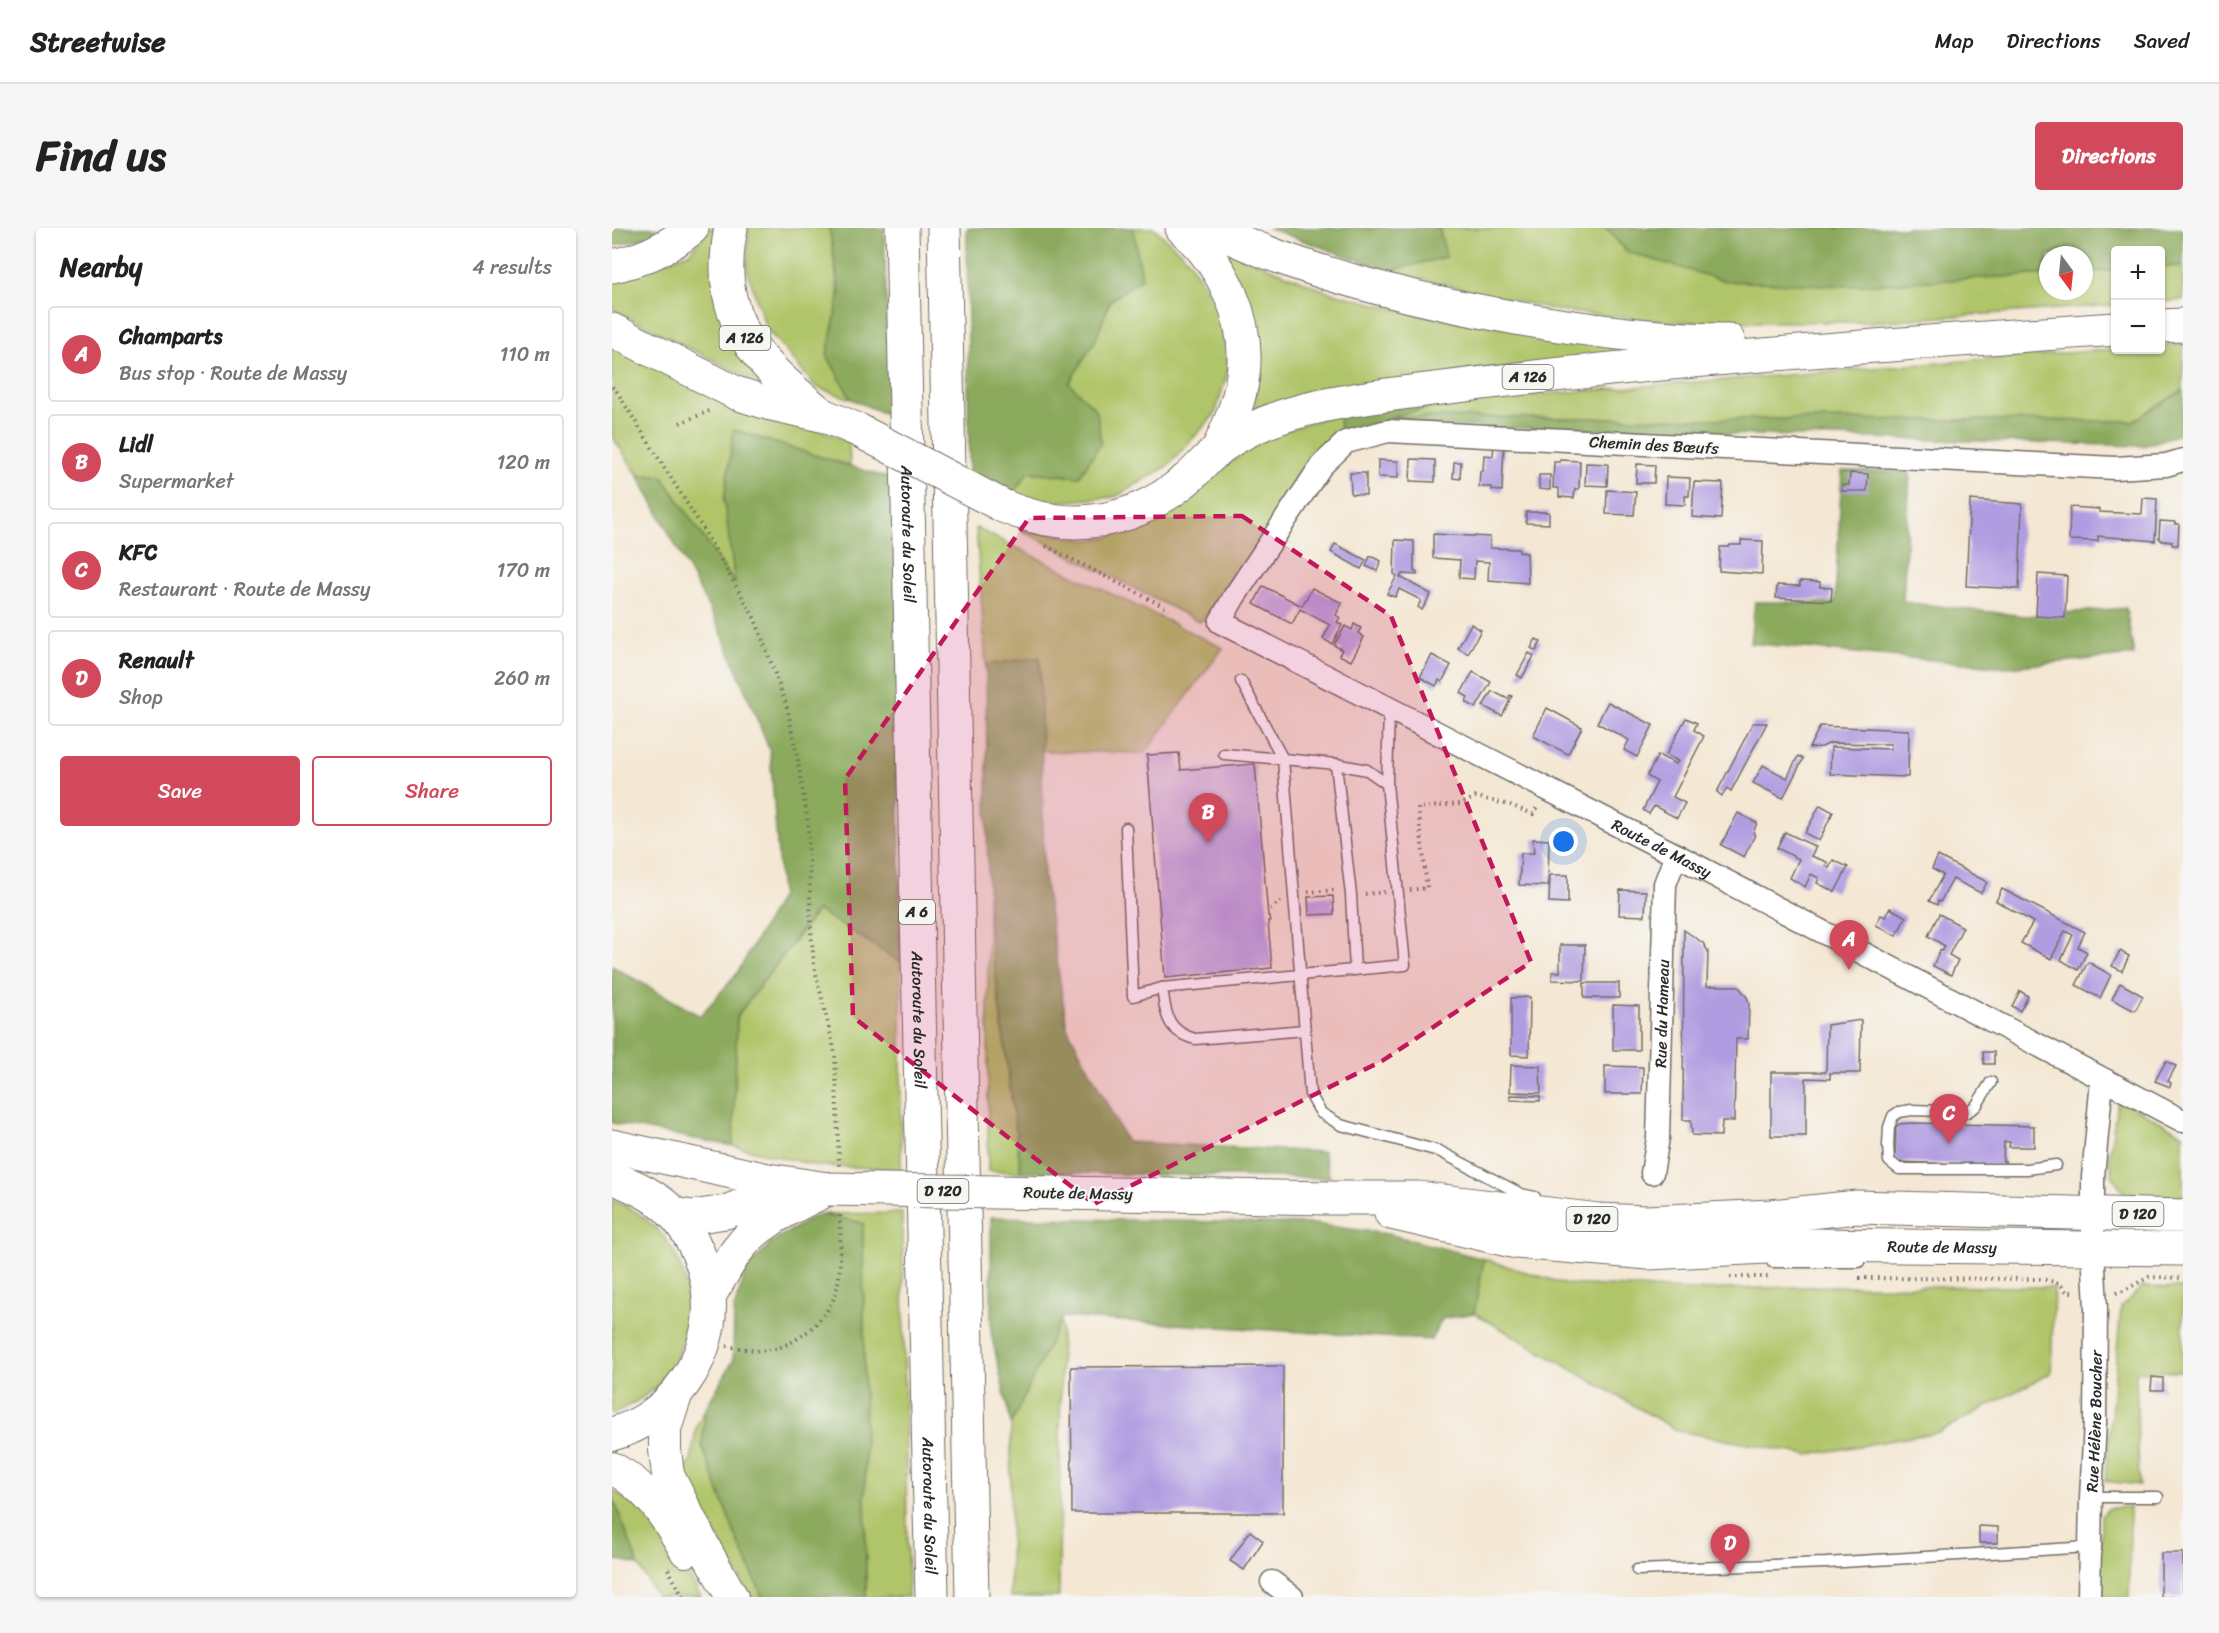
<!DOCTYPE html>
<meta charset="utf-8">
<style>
:root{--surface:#fff;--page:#f6f6f6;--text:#222;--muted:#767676;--line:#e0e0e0;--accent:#d1495b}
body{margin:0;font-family:Sriracha,sans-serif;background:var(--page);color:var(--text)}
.controls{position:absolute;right:18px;top:18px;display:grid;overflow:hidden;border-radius:6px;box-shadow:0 2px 4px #0004}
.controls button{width:54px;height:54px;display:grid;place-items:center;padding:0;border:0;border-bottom:2px solid var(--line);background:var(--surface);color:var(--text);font:30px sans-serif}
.compass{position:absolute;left:1427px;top:18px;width:54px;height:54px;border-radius:50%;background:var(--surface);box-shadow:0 2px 4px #0004;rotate:165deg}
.you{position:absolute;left:952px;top:614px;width:21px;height:21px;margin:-15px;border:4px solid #fff;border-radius:50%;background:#1a73e8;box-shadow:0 0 0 9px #1a73e833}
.badge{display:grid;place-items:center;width:39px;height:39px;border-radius:50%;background:var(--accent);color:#fff;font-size:20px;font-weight:700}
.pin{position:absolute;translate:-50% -50px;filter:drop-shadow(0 2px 3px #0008)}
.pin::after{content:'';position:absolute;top:32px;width:21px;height:18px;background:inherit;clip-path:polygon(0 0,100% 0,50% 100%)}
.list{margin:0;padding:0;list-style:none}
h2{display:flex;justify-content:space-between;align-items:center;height:78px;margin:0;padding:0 24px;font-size:26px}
h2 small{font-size:20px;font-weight:400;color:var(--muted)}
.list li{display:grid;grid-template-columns:39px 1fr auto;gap:18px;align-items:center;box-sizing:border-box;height:96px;margin:0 12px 12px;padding:0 12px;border:2px solid var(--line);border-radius:6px}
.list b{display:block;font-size:22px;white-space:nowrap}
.list p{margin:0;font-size:20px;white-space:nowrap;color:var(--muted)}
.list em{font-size:20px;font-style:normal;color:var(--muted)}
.actions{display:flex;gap:12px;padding:18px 24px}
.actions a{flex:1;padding:14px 0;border:2px solid var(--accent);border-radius:6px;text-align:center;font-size:21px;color:var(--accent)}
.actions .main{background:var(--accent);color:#fff}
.map{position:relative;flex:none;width:1571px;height:1369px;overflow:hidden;border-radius:6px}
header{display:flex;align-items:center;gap:36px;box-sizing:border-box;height:84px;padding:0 30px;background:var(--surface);border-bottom:2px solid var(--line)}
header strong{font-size:28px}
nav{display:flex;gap:33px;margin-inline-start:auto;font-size:21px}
.intro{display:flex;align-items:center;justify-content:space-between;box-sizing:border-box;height:144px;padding:0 36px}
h1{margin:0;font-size:42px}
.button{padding:15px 27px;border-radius:6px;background:var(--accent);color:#fff;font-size:21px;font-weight:700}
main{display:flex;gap:36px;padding:0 36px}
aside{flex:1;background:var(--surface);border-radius:6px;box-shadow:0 2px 4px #0004}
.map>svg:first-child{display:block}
</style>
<header>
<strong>Streetwise</strong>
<nav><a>Map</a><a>Directions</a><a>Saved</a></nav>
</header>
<div class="intro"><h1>Find us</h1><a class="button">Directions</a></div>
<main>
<aside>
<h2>Nearby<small>4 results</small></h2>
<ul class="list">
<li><span class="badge">A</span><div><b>Champarts</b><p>Bus stop · Route de Massy</p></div><em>110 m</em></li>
<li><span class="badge">B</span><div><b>Lidl</b><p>Supermarket</p></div><em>120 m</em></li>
<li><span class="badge">C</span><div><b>KFC</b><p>Restaurant · Route de Massy</p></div><em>170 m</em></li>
<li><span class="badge">D</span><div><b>Renault</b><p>Shop</p></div><em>260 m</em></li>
</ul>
<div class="actions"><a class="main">Save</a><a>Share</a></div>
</aside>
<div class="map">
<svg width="1571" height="1369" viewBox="0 0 1571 1369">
<rect width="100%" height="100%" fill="#f6f6f2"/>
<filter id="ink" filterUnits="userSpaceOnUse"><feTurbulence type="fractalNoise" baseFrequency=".0167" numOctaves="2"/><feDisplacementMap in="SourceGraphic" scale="12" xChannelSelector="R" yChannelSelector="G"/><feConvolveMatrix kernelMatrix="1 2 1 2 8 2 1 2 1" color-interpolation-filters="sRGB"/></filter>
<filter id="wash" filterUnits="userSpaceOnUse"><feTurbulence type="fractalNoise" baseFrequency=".008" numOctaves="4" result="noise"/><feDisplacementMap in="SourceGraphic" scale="24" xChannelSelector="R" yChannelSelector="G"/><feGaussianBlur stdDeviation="1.35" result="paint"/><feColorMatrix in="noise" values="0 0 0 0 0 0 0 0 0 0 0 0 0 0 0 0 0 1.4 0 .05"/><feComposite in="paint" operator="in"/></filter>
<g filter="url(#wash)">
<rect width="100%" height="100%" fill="#f4e7d3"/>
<g fill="#b0c569" stroke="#6e784a" stroke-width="1.5">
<polygon points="98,0 104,0 156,160 0,81 0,48 32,41 77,25"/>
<polygon points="136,0 218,0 227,72 215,127 239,171 204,159 154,100 135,43"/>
<polygon points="521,0 542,0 575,30 605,77 617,140 603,186 556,238 503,269 443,274 400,268 416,244 467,249 485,183 456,155 483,113 498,73 530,50"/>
<polygon points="827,0 994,0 1015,24 1244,57 1436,46 1436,63 1472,63 1472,44 1503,42 1504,77 1256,94 1062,94 948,83 776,43 834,29"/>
<polygon points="610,20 714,63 805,87 1050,123 642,182 647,120"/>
<polygon points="1571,38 1571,72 1549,74 1549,39"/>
<polygon points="0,114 237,214 238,238 122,202 112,272 124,358 50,248 26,247 0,208"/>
<polygon points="1571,116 1571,162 1521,193 773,189 857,172 1503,121 1548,122 1549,118"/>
<polygon points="727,185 728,203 691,248 611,369 588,394 407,301 477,312 494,310 508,305 564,279 629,226 665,205"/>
<polygon points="364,300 611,420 533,525 429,523 427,430 374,437"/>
<polygon points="206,682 289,734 289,941 206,938 121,918 125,788"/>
<polygon points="376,687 409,944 376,943"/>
<polygon points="1506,871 1571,906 1571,969 1513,966 1501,949 1497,929"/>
<path d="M0,972c72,27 99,110 55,174 -13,19 -34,30 -55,40z"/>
<polygon points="290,985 296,1369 254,1369 251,995 207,986"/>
<polygon points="872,1031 953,1056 1079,1062 1219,1058 1442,1059 1439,1145 1327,1204 1196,1227 1066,1203 862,1085"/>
<polygon points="1530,1059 1571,1060 1571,1143 1524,1144 1527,1257 1493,1253 1509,1079"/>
<polygon points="449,1089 447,1369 398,1369 399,1196"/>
<polygon points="93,1181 90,1218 124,1309 151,1369 138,1369 78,1258 72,1241 79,1233 84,1200"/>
<polygon points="0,1262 45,1293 89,1369 45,1369 26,1337 0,1267"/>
<polygon points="1518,1279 1517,1369 1488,1369 1489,1288 1497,1280"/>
</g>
<g fill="#8caa5d" stroke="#5c6a44" stroke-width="1.5">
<polygon points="0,0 50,0 38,9 0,18"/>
<polygon points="217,0 272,0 278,188 239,171 215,127 228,65"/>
<polygon points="355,0 521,0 530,50 498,73 483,113 457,155 485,183 489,215 467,249 416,244 400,268 357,245"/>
<polygon points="656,0 827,0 834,29 776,43"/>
<polygon points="994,0 1571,0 1571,38 1549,39 1548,22 1504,22 1503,42 1472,44 1472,27 1436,27 1436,46 1234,58 1114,53 1015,24"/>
<polygon points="1571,162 1571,205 1531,218 761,196 728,203 727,185 857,172 776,189 1521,193"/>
<polygon points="122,202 283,252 289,734 205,682 125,788 121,918 0,895 0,738 88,788 124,747 169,668 158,523 107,399 26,247 50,248 123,356 112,272"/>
<polygon points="1230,243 1298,244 1291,374 1413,388 1514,380 1522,427 1395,439 1138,415 1143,374 1223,375"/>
<polygon points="428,429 432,649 455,799 515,914 711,924 718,950 409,944 376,687 374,437"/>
<polygon points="207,986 251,995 254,1369 151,1369 124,1309 90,1218 93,1181 121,1133 122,1081 134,1042 162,1012"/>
<polygon points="379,989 702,996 776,1006 872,1031 862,1085 830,1091 819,1112 450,1089 399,1196 379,1105"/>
<polygon points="0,1267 26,1336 26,1337 0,1331"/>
</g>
<g id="blocks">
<g fill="#b09ce1">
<polygon points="882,216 892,217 890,263 880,262 880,259 867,259 868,243 871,243 872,227 881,228"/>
<polygon points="799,231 823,232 823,254 798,253"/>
<polygon points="766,232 786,233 786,250 766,249"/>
<polygon points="948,232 968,233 967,261 963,261 962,270 947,269 947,260 941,260 942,234 948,234"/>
<polygon points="842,234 849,234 848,251 841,250"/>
<polygon points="974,235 996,236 995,258 973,257"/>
<polygon points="1025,236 1043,237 1042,255 1024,255"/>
<polygon points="738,245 754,245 754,267 739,266"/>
<polygon points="1238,245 1256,246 1255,263 1230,263 1230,257 1237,257"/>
<polygon points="927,247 938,247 938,262 927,261"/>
<polygon points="1054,249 1078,250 1077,268 1073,268 1073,277 1053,276"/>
<polygon points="1082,254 1111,255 1109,291 1080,289"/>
<polygon points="995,262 1024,264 1022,287 994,286"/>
<polygon points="1531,270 1545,271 1543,313 1486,308 1486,313 1457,312 1458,279 1487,281 1487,284 1530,286"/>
<polygon points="1358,272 1410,276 1407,361 1354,358"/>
<polygon points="914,284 937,284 937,296 914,295"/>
<polygon points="1548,293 1563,294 1563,296 1567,296 1566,317 1560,317 1560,313 1550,313 1547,310"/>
<polygon points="821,306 878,309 878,320 907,321 907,324 915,325 916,355 876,352 877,334 863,333 862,351 847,350 848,332 821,330"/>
<polygon points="783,312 802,313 802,344 805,344 805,347 790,346 788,349 819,366 810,382 806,379 809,372 787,361 783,369 775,366 785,348 782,346"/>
<polygon points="1129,312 1151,313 1150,346 1107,343 1108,319 1117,319 1118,317 1129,317"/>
<polygon points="723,316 754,332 749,341 719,324"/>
<polygon points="758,328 769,333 765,343 754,338"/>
<polygon points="1426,346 1455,348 1453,390 1424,388"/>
<polygon points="1188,353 1208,354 1208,359 1220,360 1219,373 1164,370 1165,357 1188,358"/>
<polygon points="651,358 690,378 700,360 730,375 724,387 728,390 725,394 730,397 720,416 711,411 718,397 688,381 680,396 642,376"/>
<polygon points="742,396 749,400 746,405 752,409 739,433 727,427 730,422 722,417 733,398 740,402"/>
<polygon points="859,396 869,402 856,426 846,420"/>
<polygon points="924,411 929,414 924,423 919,420"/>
<polygon points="917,425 922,428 910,450 905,447"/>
<polygon points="820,427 839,437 830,454 827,452 824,458 808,449"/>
<polygon points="861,444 879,454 864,480 854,474 856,469 849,465"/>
<polygon points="880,463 896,471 898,467 900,468 890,488 871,478"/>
<polygon points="996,474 1041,497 1025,529 1012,522 1017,512 985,495"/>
<polygon points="935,480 970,499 956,526 921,508"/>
<polygon points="1074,490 1085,495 1082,502 1092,508 1061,569 1073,575 1065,590 1042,578 1037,586 1031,582 1045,554 1035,548 1046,527 1064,536 1066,533 1054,527"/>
<polygon points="1141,495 1155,495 1119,563 1115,560 1110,568 1105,564"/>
<polygon points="1208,498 1297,502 1296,549 1218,546 1219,519 1279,521 1279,516 1218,515 1210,519 1197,520"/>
<polygon points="567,525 569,542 643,536 656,688 657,688 658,693 656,693 660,740 553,750 535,527"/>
<polygon points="1186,528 1191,531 1171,570 1141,555 1151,537 1175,550"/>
<polygon points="1208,577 1221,584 1207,613 1193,605"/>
<polygon points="1126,585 1145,595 1141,605 1143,607 1132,629 1109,617"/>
<polygon points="1173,604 1204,619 1199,628 1215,634 1214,638 1217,640 1221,632 1236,639 1223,664 1205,655 1207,650 1199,646 1193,659 1178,650 1187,631 1165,620"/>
<polygon points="921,611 937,612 936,658 907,657 909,625 922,625"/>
<polygon points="1326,628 1375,654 1369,665 1341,651 1328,674 1326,673 1325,677 1317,673 1331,647 1320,641"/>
<polygon points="938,647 956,647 956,675 937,674"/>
<polygon points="1390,661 1473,704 1466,719 1475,724 1466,742 1449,732 1461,707 1453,703 1439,731 1409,715 1421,694 1384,673"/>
<polygon points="1008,662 1034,663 1033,688 1007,687"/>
<polygon points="721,668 722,686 697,687 696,669"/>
<polygon points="1278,680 1294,689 1284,708 1264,697 1269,687 1273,689"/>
<polygon points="1327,686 1351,699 1337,727 1346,732 1339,747 1321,738 1328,722 1330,723 1333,718 1316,708"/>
<polygon points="1072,702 1091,715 1096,723 1095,758 1126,758 1135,769 1137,775 1136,811 1124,811 1122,893 1110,893 1109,908 1080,907 1079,892 1071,892"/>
<polygon points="948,717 973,717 972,753 940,752 940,744 948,744"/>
<polygon points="1508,723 1517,728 1510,743 1500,738"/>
<polygon points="1476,734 1499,747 1488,770 1464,757"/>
<rect x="972" y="755" width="35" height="15"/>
<polygon points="1508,755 1531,768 1523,783 1500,771"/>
<polygon points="1408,763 1416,768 1408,783 1400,778"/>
<polygon points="918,769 917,828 899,827 899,770"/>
<polygon points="1001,777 1027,778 1027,822 1001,822"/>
<polygon points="1249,792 1248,845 1218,845 1218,851 1194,850 1194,908 1159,908 1159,844 1214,844 1215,797"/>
<polygon points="1371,824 1382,824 1382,836 1372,836"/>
<polygon points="1554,833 1564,838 1556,853 1559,855 1558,859 1543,853"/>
<polygon points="899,837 928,838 929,865 898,864"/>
<polygon points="993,838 1031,839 1030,866 993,866"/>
<polygon points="898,867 928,868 928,873 898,872"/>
<polygon points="1300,895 1422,898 1422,919 1397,919 1398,914 1392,914 1391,933 1393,933 1393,938 1286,934 1283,931 1284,899 1287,896"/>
<polygon points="671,1138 671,1285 460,1285 459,1139"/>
<polygon points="1540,1149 1551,1150 1551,1162 1539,1162"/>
<polygon points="1367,1298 1386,1299 1386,1315 1367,1315"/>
<polygon points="638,1303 651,1313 632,1342 618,1333"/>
<rect x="1549" y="1325" width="22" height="44"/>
</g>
</g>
</g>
<g filter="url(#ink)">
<use href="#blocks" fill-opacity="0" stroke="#716d66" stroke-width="1.5"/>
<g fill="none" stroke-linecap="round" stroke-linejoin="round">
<defs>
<g id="service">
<polyline points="612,526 671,531 629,453"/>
<polyline points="724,536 739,667 743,742"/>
<polyline points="775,556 755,542 724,536 671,531 698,866 709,885 729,897 827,923 909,966 923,969"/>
<polyline points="514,600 521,768 550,760"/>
<path d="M693,802l-110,9c-29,-8 -29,-25 -33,-51l243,-23 -18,-181 2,-75"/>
<polyline points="1379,854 1364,878 1355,884 1300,882 1287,884 1281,888 1277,899 1276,917 1277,933 1287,941 1415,941 1444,937"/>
<polyline points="1160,1034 1247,1034"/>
<polyline points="1479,1269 1546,1269"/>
<polyline points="1025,1342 1214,1335 1477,1319"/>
</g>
<g id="minor">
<path id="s1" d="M1571,232l-17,5 -51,3 -727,-37 -42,11 -25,24 -87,131 -14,25 456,233 507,266"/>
<path id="s2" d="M1040,945l6,-35 7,-254 11,-29"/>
<polyline points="660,1354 680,1369"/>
<path id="s3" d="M1477,1369l2,-100 4,-75 1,-114 -3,-60v-71l9,-97"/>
</g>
<g id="secondary">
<polyline points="64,1167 53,1201 53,1222 56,1247 94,1323 120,1369"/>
<path d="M0,1240c36,19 54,48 74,83"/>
</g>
<g id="primary">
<polyline points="0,918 156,952 216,961"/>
<path d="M0,949c22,9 45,19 62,37 19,22 33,53 35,83 5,60 -38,122 -97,137"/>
<polyline points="447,965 716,970 806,970 986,992 1034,994 1159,988 1245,979 1571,988"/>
<path id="s4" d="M779,985l125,29 133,11 160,-8 374,4"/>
<polyline points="61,986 80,989 114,984 158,966 187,963"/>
<path d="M97,1068c9,-14 17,-30 27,-44 22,-31 59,-46 92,-63"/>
</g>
<g id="motorway">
<path d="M119,0c-18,90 24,132 88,184"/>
<path id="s5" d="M290,0l30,1369"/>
<polyline points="332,0 360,1369"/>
<path d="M570,0c41,36 68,92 61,147 -3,26 -14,51 -25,74"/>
<path d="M599,0c91,45 205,72 305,90 69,12 141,22 212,22"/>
<path d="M0,38c31,-6 56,-18 80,-38"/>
<polyline points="1548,98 1571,97"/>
<polyline points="0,102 124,165 159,176 213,188 246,202"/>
<path d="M391,278c66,28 129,19 184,-27 12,-10 22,-23 34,-32 29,-21 66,-34 101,-41 39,-9 80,-13 120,-18 49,-6 99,-12 149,-17 175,-18 349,-30 525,-42"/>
</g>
</defs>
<use href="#service" stroke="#716d66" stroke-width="13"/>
<use href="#minor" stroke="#716d66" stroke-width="25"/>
<use href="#secondary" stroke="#716d66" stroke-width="34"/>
<use href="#primary" stroke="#716d66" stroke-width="35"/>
<use href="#motorway" stroke="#716d66" stroke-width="35"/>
<g stroke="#716d66" stroke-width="4" stroke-dasharray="1.5 4.5" stroke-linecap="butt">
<polyline points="0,159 5,164 91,301 143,391 175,479 185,527 196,595 199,702 202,737 223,825 227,938"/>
<polyline points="68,195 100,182"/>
<polyline points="434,318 557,381"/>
<polyline points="798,662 815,660 806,580 848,576 864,569 898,577 921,586 926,578"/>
<polyline points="696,664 724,662"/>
<polyline points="753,666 773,664"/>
<polyline points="658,681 669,673"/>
<polyline points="1118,1049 1156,1049"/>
<polyline points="1247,1050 1430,1051 1447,1055 1455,1064 1463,1064"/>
<polyline points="1504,1065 1511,1063 1537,1049 1571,1050"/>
<path d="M115,1118c13,2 29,6 42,4 27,-4 60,-32 67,-58 6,-21 4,-57 4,-79"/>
<polyline points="56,1341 71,1369"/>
</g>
<use href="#service" stroke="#fff" stroke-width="10"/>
<use href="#minor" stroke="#fff" stroke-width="22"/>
<use href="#secondary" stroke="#fff" stroke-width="32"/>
<use href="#primary" stroke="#fff" stroke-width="33"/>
<use href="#motorway" stroke="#fff" stroke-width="33"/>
<defs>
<polyline id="primary-bridge" points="216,961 447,965"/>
<polyline id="motorway-bridge" points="246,202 391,278"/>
</defs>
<use href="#primary-bridge" stroke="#716d66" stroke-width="35" stroke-linecap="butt"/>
<use href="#motorway-bridge" stroke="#716d66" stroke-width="35" stroke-linecap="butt"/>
<use href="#primary-bridge" stroke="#fff" stroke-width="33"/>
<use href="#motorway-bridge" stroke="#fff" stroke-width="33"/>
</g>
</g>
<path fill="#c2185b" fill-opacity="0.2" stroke="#c2185b" stroke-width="4.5" stroke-dasharray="12 8" stroke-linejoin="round" d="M630,288l149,100 140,346 -149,99 -288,143 -241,-187 -8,-238 184,-261z"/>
<g text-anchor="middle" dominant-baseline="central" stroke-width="4.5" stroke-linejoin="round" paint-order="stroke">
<g fill="#f6f6f2" stroke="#686867" stroke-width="1.5">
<rect x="107.5" y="98" width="51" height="24" rx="4.5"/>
<rect x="890.5" y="137" width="51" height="24" rx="4.5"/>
<rect x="287" y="672" width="36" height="24" rx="4.5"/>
<rect x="305.5" y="951" width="51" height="24" rx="4.5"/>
<rect x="1500.5" y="974" width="51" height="24" rx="4.5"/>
<rect x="954.5" y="979" width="51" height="24" rx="4.5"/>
</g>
<g font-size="15" font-weight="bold" fill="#2b2b2b">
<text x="133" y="110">A 126</text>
<text x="916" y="149">A 126</text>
<text x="305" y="684">A 6</text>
<text x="331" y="963">D 120</text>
<text x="1526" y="986">D 120</text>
<text x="980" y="991">D 120</text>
</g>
<g font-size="16" fill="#2b2b2b" stroke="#f6f6f2">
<text transform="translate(1042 217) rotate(3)">Chemin des Bœufs</text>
<text stroke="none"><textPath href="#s5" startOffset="306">Autoroute du Soleil</textPath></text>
<text stroke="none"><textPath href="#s1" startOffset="1557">Route de Massy</textPath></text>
<text stroke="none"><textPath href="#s2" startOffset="160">Rue du Hameau</textPath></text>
<text stroke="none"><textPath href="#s5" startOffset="792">Autoroute du Soleil</textPath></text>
<text transform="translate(466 965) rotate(1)">Route de Massy</text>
<text stroke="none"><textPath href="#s4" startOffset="555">Route de Massy</textPath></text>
<text stroke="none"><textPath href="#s3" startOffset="176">Rue Hélène Boucher</textPath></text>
<text stroke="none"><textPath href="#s5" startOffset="1278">Autoroute du Soleil</textPath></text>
</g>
</g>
</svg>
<div class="controls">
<button>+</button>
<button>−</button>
</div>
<svg class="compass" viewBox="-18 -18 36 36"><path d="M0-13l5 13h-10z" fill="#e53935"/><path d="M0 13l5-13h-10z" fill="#767676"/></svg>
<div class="you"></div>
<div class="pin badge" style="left:1237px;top:742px">A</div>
<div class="pin badge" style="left:596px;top:615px">B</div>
<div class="pin badge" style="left:1337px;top:916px">C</div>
<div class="pin badge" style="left:1118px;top:1346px">D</div>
</div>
</main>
